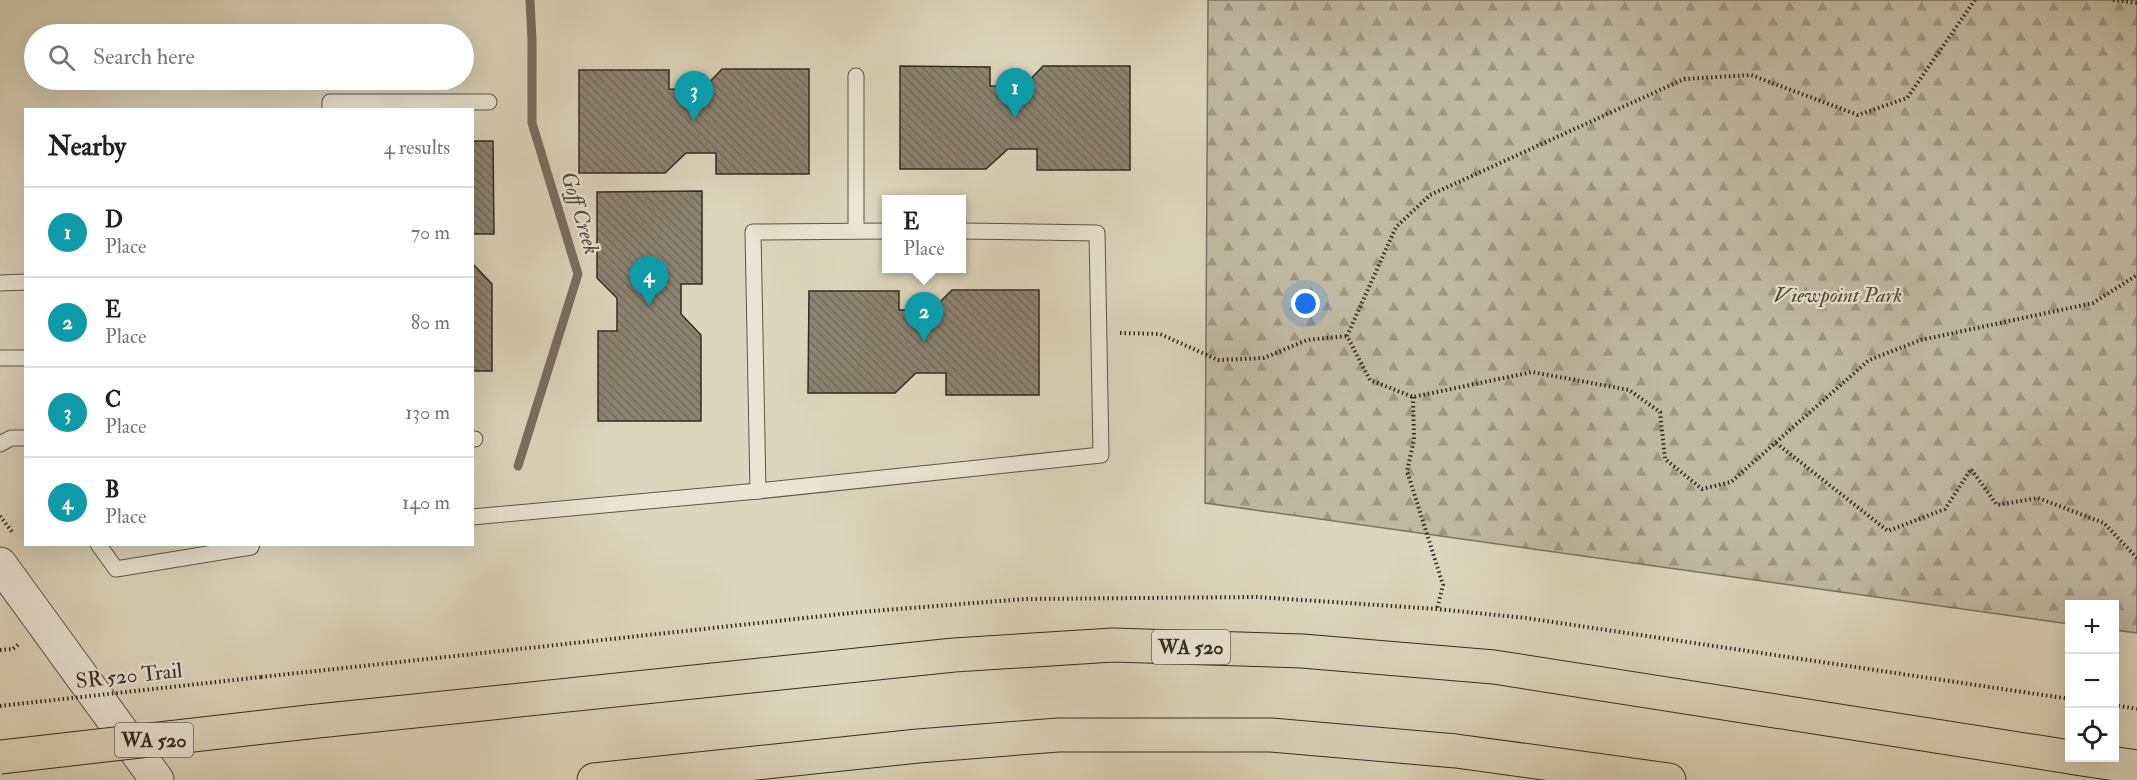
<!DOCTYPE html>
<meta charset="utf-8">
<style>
:root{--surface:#fff;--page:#f6f6f6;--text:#222;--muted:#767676;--line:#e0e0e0;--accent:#0b8043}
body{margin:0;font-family:"IM FELL Double Pica",serif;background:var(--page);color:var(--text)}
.controls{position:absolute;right:18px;bottom:18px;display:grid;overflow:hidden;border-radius:0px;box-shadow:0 6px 24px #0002}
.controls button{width:54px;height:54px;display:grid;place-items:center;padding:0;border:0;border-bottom:2px solid var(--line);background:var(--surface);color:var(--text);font:30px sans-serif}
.you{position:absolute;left:1306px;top:304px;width:21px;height:21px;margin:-15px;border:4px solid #fff;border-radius:50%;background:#1a73e8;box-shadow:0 0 0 9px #1a73e833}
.badge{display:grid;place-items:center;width:39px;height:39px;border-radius:50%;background:var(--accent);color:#fff;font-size:20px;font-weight:700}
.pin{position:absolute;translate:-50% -50px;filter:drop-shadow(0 2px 3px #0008)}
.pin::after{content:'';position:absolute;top:32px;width:21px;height:18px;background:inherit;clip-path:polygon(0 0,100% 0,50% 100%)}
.popup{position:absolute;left:882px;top:195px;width:84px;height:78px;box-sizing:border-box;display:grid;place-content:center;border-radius:0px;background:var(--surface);filter:drop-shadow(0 2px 4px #0005);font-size:20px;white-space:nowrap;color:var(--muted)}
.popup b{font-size:22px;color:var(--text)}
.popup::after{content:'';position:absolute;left:50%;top:100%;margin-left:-12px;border:12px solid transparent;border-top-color:var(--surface)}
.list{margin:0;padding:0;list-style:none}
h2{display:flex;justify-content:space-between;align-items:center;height:78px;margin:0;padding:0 24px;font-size:26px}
h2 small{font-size:20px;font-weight:400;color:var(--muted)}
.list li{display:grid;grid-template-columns:39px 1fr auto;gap:18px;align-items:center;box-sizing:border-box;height:90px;padding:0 24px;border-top:2px solid var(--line)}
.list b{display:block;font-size:22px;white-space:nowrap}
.list p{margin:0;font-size:20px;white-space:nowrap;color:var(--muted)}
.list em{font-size:20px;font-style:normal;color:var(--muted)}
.icon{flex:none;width:33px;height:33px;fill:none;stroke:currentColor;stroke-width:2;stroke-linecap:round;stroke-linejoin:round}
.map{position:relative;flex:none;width:2137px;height:780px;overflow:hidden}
.search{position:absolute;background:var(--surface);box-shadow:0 6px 24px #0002;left:24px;top:24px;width:450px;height:66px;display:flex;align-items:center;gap:15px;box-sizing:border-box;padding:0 21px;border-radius:33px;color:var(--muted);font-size:22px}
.panel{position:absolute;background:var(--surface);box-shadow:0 6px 24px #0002;left:24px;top:108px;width:450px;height:438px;border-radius:0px}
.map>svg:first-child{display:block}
</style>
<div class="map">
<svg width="2137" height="780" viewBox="0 0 2137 780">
<defs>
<pattern id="forest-firs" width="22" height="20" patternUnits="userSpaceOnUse" patternTransform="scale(1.5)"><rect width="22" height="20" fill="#c0b9a2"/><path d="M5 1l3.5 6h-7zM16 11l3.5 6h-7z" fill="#9d9784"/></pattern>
<pattern id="building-back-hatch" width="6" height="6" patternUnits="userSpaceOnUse" patternTransform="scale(1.5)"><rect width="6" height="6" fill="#8c8372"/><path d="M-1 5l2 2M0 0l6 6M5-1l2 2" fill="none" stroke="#736b5d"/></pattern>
</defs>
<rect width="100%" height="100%" fill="#ddd6bc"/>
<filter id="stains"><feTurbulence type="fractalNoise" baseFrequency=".00333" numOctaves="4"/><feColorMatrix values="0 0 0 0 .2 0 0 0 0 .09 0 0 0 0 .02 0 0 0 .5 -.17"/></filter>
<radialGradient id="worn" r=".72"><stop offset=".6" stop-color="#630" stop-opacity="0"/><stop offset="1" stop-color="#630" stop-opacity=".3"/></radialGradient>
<polygon fill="url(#forest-firs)" stroke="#7a7262" stroke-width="1.5" points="1208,0 2137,0 2137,633 2115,630 2114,604 2070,604 2069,624 1205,503"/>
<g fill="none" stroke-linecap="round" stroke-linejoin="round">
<polyline stroke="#776e5f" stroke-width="9" points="518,466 578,274 532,123 532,40 530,0"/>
</g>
<g fill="url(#building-back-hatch)" stroke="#342a22" stroke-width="1.5">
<polygon points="900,66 990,67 990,86 1024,86 1043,66 1130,66 1130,170 1037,170 1037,149 1008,149 986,169 900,169"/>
<polygon points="722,69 809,69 809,174 716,174 716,153 686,153 665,173 579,173 579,70 669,70 669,89 702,90"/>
<polygon points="472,141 493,141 494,234 472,234"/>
<polygon points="702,191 702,284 681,284 681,314 701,335 701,421 598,421 598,331 617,331 617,298 597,278 597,192"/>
<polygon points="472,244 473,264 492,284 492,371 472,371"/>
<polygon points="952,290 1039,290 1039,395 946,395 946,373 916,373 895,393 808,393 809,291 899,291 899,310 932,310"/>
</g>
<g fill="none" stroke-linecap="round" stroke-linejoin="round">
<defs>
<g id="service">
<polyline points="856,76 856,230"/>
<polyline points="330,110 330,102 489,102"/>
<polyline points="0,283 26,282"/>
<polyline points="0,358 26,358"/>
<polyline points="472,439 475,439"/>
<polyline points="0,444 11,438 26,438"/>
<polyline points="758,491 753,232 886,231"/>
<polyline points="472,517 758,491 1101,455 1097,233 962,231"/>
<polyline points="98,544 116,569 251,547 252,544"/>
</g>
<polyline id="tertiary" points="0,564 157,780"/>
<g id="motorway">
<polyline points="308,722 954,655 1113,645 1302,651 1494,667 2070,757"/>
<polyline points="2075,758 2137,767"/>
<polyline points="594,780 918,746 1058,735 1271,735 1456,751 1669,780"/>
</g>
</defs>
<use href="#service" stroke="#5e5548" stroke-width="17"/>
<use href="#tertiary" stroke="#5e5548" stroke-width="35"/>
<use href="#motorway" stroke="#342a22" stroke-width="35"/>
<g stroke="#342a22" stroke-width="4" stroke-dasharray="1.5 3" stroke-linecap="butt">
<polyline points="1975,0 1907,98 1858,115 1751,75 1684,79 1430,195 1396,227 1347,336 1370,380 1413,397 1532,372 1629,390 1660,412 1665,459 1702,489 1731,482 1869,360 1921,340 2093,303 2137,275"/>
<polyline points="2113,0 2137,3"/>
<polyline points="1120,333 1160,334 1218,360 1264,358 1307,340 1347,336"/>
<polyline points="1413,397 1414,440 1407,471 1443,585 1437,609"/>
<polyline points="1776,443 1888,531 1945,509 1971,469 1997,505 2038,498 2104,523 2137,558"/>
<polyline points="0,516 13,533"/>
<polyline points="0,650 13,649 19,644"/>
<polyline points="261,677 860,612 1025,599 1257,597 1437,609 1526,618 2070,699"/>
<polyline points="2114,705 2137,709"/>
</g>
<use href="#service" stroke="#e9e4d3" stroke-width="15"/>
<use href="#tertiary" stroke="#e9e4d3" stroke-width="33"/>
<use href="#motorway" stroke="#ddd6bc" stroke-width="33"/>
<defs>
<polyline id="motorway-bridge" points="0,757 308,722"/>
</defs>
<use href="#motorway-bridge" stroke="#342a22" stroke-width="35" stroke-linecap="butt"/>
<polyline stroke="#342a22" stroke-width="4" stroke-dasharray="1.5 3" stroke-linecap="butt" points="0,706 261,677"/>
<use href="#motorway-bridge" stroke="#ddd6bc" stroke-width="33"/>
</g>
<g text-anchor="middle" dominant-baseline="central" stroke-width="4.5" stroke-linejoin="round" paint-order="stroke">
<g fill="#e9e4d3" stroke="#6a6257" stroke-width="1.5">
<rect x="1152" y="630" width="78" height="34" rx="4.5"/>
<rect x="115" y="723" width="78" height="34" rx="4.5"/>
</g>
<g font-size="20" font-weight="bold" fill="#342a22">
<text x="1191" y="647">WA 520</text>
<text x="154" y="740">WA 520</text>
</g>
<g font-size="21" font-style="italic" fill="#50473c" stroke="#e9e4d3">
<text x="1838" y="295">Viewpoint Park</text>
</g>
<g font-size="21" fill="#342a22" stroke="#e9e4d3">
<text transform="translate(129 676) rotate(-6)">SR 520 Trail</text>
</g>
<g font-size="22" font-style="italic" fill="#564c41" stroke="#e9e4d3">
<text transform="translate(580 213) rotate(73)">Goff Creek</text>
</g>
</g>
<rect width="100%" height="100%" filter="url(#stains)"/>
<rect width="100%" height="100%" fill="url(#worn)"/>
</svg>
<div class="controls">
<button>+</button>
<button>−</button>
<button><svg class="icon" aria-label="locate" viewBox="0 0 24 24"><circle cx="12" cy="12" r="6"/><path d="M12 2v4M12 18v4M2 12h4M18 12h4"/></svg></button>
</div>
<div class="you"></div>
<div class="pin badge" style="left:1015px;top:118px;background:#0f9aa8">1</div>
<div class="pin badge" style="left:924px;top:342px;background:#0f9aa8">2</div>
<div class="popup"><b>E</b>Place</div>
<div class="pin badge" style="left:694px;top:121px;background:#0f9aa8">3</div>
<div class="pin badge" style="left:649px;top:306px;background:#0f9aa8">4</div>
<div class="search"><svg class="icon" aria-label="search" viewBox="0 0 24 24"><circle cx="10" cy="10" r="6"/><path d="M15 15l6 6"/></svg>Search here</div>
<section class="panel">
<h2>Nearby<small>4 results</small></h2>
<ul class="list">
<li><span class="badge" style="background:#0f9aa8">1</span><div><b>D</b><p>Place</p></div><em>70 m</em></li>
<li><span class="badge" style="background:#0f9aa8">2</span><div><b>E</b><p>Place</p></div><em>80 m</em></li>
<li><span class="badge" style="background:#0f9aa8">3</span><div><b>C</b><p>Place</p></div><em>130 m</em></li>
<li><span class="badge" style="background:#0f9aa8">4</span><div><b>B</b><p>Place</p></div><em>140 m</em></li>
</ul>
</section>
</div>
